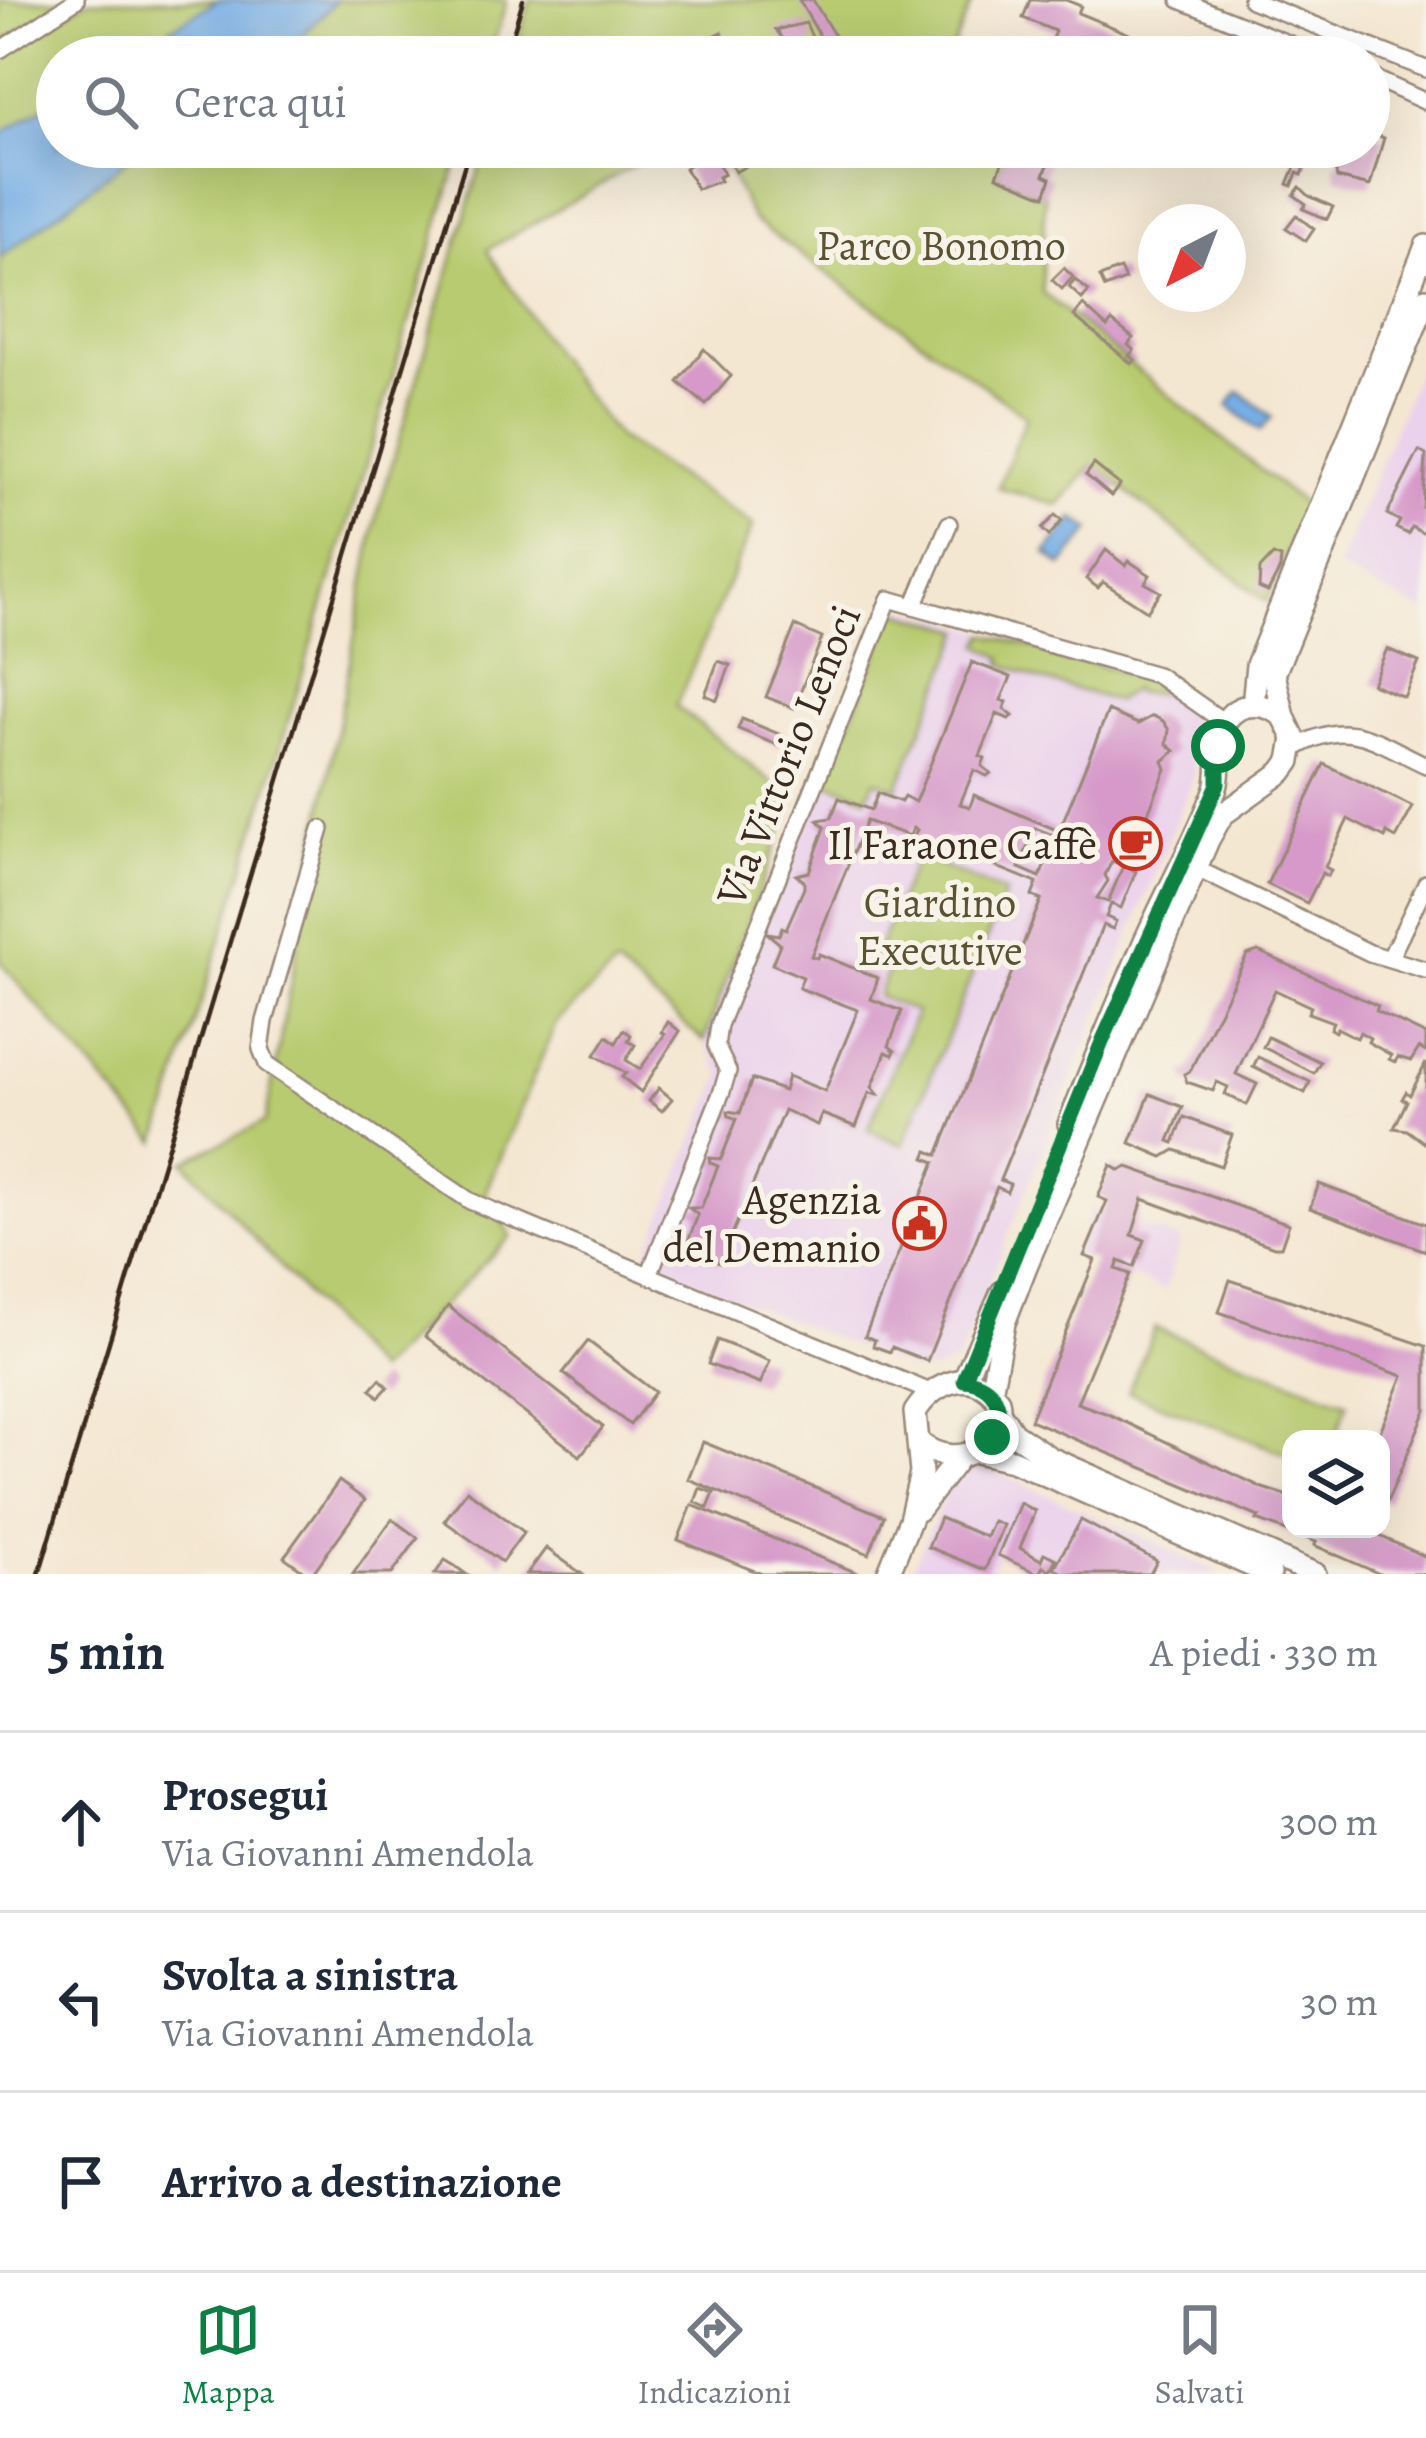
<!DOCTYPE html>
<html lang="it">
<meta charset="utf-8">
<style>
:root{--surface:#fff;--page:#f2f2f3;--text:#1f2937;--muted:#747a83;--line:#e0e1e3;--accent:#0b8043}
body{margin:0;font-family:Alegreya,serif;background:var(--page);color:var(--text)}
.controls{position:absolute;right:36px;bottom:36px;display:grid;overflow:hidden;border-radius:24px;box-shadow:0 12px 48px #0002}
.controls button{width:108px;height:108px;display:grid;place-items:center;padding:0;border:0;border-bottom:3px solid var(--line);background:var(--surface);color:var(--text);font:60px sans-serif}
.compass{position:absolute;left:1138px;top:204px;width:108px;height:108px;border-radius:50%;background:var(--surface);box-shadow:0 12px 48px #0002;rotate:222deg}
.stop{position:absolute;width:36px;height:36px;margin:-27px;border:9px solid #0b8043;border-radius:50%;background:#fff}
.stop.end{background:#0b8043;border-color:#fff;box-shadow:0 3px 12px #0008}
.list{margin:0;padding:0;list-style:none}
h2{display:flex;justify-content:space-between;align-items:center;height:156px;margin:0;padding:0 48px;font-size:51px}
h2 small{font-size:39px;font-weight:400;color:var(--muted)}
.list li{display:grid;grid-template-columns:78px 1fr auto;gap:36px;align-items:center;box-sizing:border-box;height:180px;padding:0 48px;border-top:3px solid var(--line)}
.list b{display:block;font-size:45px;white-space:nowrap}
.list p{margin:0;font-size:39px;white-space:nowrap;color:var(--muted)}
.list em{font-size:39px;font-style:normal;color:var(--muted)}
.icon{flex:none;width:66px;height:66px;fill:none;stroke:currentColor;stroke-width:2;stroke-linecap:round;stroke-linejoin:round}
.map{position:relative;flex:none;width:1426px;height:1574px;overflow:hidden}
.search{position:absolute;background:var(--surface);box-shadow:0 12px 48px #0002;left:36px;right:36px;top:36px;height:132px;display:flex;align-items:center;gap:30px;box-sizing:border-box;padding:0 42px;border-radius:66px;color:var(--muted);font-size:45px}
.sheet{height:696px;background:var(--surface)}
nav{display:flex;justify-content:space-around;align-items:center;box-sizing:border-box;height:168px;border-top:3px solid var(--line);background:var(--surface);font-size:33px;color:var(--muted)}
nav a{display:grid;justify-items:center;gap:6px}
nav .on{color:var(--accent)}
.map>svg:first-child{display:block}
</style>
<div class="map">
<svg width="1426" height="1574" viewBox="0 0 1426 1574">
<rect width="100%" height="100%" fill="#f7f3e8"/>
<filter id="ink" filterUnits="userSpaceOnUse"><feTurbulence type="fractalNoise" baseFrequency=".00833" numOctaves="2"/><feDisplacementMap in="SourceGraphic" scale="24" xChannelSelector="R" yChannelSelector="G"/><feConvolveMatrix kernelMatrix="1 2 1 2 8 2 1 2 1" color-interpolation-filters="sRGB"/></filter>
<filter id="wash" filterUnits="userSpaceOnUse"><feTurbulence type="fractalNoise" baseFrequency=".004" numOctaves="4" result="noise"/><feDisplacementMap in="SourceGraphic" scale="48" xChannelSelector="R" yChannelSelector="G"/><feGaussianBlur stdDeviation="2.7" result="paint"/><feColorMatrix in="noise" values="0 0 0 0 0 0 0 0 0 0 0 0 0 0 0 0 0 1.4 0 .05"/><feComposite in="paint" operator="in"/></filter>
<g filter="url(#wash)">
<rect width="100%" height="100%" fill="#f4e7d2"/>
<g fill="#ead1ec">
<polygon points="1426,350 1426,613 1338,568"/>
<polygon points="896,607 1143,675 1168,687 1191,717 1194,777 958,1360 939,1370 918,1372 643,1261 722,1075 704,1041 746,934"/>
<polygon points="1092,1209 1181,1240 1165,1290 1075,1253"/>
<polygon points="972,1461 1223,1574 1032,1574 998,1555 990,1574 910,1574 949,1486"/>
</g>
<g fill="#b8cb6f" stroke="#7a7a46" stroke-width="3">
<polygon points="0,0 67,0 0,44"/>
<polygon points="88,0 218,0 124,57 57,57 57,99 0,134 0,57"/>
<polygon points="337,0 507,0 490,57 281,57"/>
<polygon points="530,0 973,0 949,57 513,57"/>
<polygon points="143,147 462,147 245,864 157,1142 0,962 0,258"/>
<polygon points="486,147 666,147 487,250 556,357 618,438 753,525 676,706 793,799 704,1041 616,966 556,1023 485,1193 511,1236 376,1372 184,1161 265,1122 377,514"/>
<polygon points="717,147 1008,147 997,176 1045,196 1042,292 1305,506 1267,602 1093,465 1059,505 998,488 1026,416 753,220"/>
<polygon points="894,611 963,630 897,789 875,780 867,797 826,782"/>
<polygon points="986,634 1143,678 1167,689 1165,693 1135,693 1133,689 1116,701 1039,679 1002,664 1003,658 980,645"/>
<polygon points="917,856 1005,893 903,1145 868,1130 916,1012 878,996 890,965 874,958"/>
<polygon points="1155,1328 1348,1403 1335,1439 1291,1439 1291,1456 1128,1392"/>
</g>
<g fill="#76aee5" stroke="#586c82" stroke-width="3">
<polygon points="218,0 337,0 281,57 124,57"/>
<polygon points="57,99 57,147 143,147 0,258 0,134"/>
<polygon points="1239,391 1272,417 1260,431 1228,405"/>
<polygon points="1074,518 1091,530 1062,566 1046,553"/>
</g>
<g id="blocks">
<g fill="#d699c9" fill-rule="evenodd">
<polygon points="799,0 813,0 844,52 838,57 830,54 823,57 819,49 825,45"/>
<polygon points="1030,0 1066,0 1081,6 1078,13 1185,57 1097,57 1085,52 1082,57 1045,57 1055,31 1023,18"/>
<polygon points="806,23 814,42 796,49 799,57 751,57 785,41 776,30"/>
<polygon points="722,32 727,44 712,51 706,40"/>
<polygon points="1369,132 1384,138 1370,186 1337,178 1335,167 1348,147 1369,147"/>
<polygon points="723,147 737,147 746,166 735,172"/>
<polygon points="1008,147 1055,147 1044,175 1051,178 1045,196 997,176"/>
<polygon points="704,152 706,155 712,152 724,174 718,177 720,181 697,189 685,168"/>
<polygon points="1300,155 1308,159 1302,175 1297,173 1292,186 1288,184"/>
<polygon points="1300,187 1309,196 1333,207 1327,219 1303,209 1306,204 1294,195"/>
<polygon points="1296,215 1314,229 1306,241 1286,228"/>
<polygon points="1064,268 1073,277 1062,289 1052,280"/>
<polygon points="1120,269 1125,280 1105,288 1100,277"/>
<polygon points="1075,280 1089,291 1082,299 1069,287"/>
<polygon points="1083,305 1107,327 1112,321 1133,338 1128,345 1134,350 1129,356 1135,360 1132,364 1074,316"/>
<polygon points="704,349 731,376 706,405 678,382"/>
<polygon points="1419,451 1426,455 1423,508 1426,510 1426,535 1412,527 1408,534 1396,528 1400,521 1387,514"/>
<polygon points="1094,464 1120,485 1111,496 1086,475"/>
<polygon points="1055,515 1062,521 1049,536 1042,529"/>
<polygon points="1106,550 1126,566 1129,561 1150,575 1145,583 1161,592 1147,611 1103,582 1098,588 1086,579"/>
<polygon points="1273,555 1281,558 1280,569 1268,592 1259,588 1260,569"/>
<polygon points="795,626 822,638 794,708 766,697"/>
<polygon points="1387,649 1419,662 1404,697 1372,684"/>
<polygon points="718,661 730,665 717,700 705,695"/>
<path d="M972,662l39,15 -10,23 6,2 -3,7 9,7 -4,3 -12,-5 -17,42 5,2 -3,8 9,7 -4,3 -13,-6 -14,34 10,3 4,-12 85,36 49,-120 30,13 15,-8 10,5 6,9 -2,14 8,7 -12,10 3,8 -40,98 10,4 -15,37 -10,-4 -5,13 10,4 -3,8 -10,-4 -103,255 10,4 -3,8 -10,-5 -70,174 -35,-14 -2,5 -17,-6 2,-6 -10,-4 70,-174 -10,-4 3,-7 10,4 103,-255 -9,-4 5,-13 -85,-34 3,-8 -9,-4 -5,12 -28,-11 4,-8 -4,-2 -3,8 -44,-15 -55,135 6,2 2,-4 59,24 -7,21 31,12 -13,35 6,5 -2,4 -7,-3 -14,35 6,7 -9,-1 -13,34 -34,-13 -5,11 -33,-15 -64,153 -35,-14 13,-34 -9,-7h12l17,-42 -8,-3 -1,-5 12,1 16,-40 -8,-3 -1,-5 12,2 12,-34 32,12 4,-15 37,15 33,-81 -59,-22 4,-11 -31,-13 8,-20 -13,-11 12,2 3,-8 4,2 18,-41v-7l-8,-6 13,-3 14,-39 2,-6 -7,-7 13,-2 8,-20 32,12 7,-17 23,9 3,-6 11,6zM1035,828l21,8 -16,41 -21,-9zM1112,861l11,5 -15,36 -11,-4 11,-17 -3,-6z"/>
<polygon points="742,719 784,736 780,746 738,729"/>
<polygon points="1324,764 1413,807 1396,838 1387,833 1385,838 1348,819 1325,867 1331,870 1327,876 1322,873 1307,903 1267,884"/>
<polygon points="1258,951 1378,1006 1376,1011 1426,1035 1426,1052 1419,1048 1411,1061 1398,1057 1395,1062 1389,1059 1391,1055 1368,1042 1370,1038 1360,1032 1357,1038 1337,1028 1335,1032 1330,1029 1333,1022 1308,1013 1311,1007 1275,990 1236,1074 1257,1084 1247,1105 1225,1094 1228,1087 1217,1082 1213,1091 1187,1082 1184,1074 1190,1071 1247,955"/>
<polygon points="668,1022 680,1031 641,1092 622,1077 626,1073 595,1055 607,1036 616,1043 624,1030 631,1035 628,1041 635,1045 626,1060 640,1069 665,1034 662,1032"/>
<polygon points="1268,1037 1320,1062 1314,1073 1263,1047"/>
<polygon points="1258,1057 1310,1082 1305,1093 1253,1067"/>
<polygon points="1426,1063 1426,1144 1407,1130 1394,1128 1407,1101 1402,1099 1406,1092 1410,1095"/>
<polygon points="659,1088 672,1099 662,1111 649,1101"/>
<polygon points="1150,1094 1183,1107 1169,1141 1174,1143 1184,1117 1232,1135 1221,1166 1175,1150 1163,1157 1130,1143"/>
<polygon points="1111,1165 1119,1170 1128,1167 1289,1224 1281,1247 1274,1247 1143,1199 1132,1235 1145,1240 1134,1267 1119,1261 1116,1269 1130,1274 1077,1403 1108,1414 1263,1488 1291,1497 1291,1529 1364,1529 1426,1557 1426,1574 1380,1574 1314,1545 1316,1542 1257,1520 1259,1517 1030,1420 1095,1260 1084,1256 1107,1201 1098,1197"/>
<polygon points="1319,1184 1426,1224 1426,1251 1310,1208"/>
<polygon points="1230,1280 1426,1346 1426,1410 1387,1502 1381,1500 1381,1439 1377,1439 1403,1376 1219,1312"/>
<polygon points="448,1306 603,1427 580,1456 425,1336"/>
<polygon points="717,1340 770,1361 760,1384 708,1364"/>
<polygon points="588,1341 655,1392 630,1425 563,1373"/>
<polygon points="380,1379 388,1387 379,1397 371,1389"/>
<polygon points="703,1442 884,1516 869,1554 688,1479"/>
<polygon points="339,1481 365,1500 312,1574 308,1574 284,1557"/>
<polygon points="700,1488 714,1493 708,1508 695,1502"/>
<polygon points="467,1490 524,1532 502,1562 444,1521"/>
<polygon points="1020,1503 1035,1511 1020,1548 1041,1560 1044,1553 1056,1559 1050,1570 1043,1566 1039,1574 998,1555"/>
<polygon points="692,1505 860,1574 762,1574 678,1540"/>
<polygon points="940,1518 986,1537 993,1521 1003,1525 985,1570 928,1547"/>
<polygon points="392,1519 418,1538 392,1574 353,1574"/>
<polygon points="1081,1520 1157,1561 1150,1574 1064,1574 1054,1568"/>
<polygon points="546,1548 582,1574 527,1574"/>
<polygon points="445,1560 455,1566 466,1574 435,1574"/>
</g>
</g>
</g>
<g filter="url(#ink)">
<use href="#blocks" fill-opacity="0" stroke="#988878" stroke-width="3"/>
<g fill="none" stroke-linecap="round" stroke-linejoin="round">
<defs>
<g id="minor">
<polyline points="1180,0 1322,57"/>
<polyline points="1251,0 1426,69"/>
<polyline points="0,50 76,0"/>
<polyline points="1369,76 1426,102"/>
<polyline points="914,606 949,524"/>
<path d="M1294,749c54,-34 82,-7 132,16"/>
<polyline points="321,829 265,1021 261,1049 267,1064 470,1201 930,1392"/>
<polyline points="1195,868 1370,953 1426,970"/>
<polyline points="1390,958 1426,883"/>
<polyline points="649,1275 722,1091 728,1071 716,1046 719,1025 889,599 1157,675 1224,722"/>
</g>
<g id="secondary">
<polyline points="1253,705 1257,665 1426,246"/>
<path d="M1069,1124c24,-60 49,-121 75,-181 23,-51 50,-100 71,-152 9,-23 -4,-51 12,-72 15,-19 40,-16 57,-2"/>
<polyline points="964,1380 1002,1292"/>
<polyline points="991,1392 1004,1323 1026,1266 1208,840 1222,815 1282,772 1290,761 1294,738 1284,717 1274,674 1426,299"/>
<polyline points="1000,1413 1013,1433 1050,1458 1315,1574"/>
<polyline points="972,1451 1012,1460 1270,1574"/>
<polyline points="918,1510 960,1456"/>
<path d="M888,1574l22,-54 11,-47 -6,-61c20,-31 58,-46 83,-12 10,47 -42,72 -77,44"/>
</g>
</defs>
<use href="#minor" stroke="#988878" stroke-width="20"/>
<use href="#secondary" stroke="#988878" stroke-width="26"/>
<use href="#minor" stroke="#fff" stroke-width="15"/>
<use href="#secondary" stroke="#fff" stroke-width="21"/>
<g stroke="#3b2a1e" stroke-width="4.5">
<polyline points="506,57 523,0"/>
<polyline points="39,1574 470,147"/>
</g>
</g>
</g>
<g fill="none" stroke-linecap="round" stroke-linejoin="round" filter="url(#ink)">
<path stroke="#0b8043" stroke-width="15" d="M992,1437c16,-26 3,-55 -28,-57l138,-338 116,-258v-38"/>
</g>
<defs>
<symbol id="cafe-ring" viewBox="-11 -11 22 22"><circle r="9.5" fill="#f7f3e8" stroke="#c8321e" stroke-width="1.5"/><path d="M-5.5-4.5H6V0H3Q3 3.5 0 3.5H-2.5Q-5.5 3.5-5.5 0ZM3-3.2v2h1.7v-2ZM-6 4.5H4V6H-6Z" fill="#c8321e"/></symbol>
<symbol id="civic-ring" viewBox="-11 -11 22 22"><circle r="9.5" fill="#f7f3e8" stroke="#c8321e" stroke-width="1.5"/><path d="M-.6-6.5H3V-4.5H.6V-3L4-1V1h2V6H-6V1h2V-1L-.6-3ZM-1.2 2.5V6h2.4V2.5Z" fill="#c8321e"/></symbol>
</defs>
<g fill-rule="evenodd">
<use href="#cafe-ring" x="1106" y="814" width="59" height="59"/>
<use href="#civic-ring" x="890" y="1194" width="59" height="59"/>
</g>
<g text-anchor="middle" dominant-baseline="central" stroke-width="10" stroke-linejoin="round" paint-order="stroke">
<g font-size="42" fill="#5a5232" stroke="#f7f3e8">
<text x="941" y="245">Parco Bonomo</text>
<text x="940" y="902">Giardino<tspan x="940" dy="48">Executive</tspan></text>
</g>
<g font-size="42" fill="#3b2a1e" stroke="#f7f3e8">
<text transform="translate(788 755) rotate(-68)">Via Vittorio Lenoci</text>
</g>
<g font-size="42" fill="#3b2a1e" stroke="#f7f3e8" text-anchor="end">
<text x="1097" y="844">Il Faraone Caffè</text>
<text x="881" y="1199">Agenzia<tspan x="881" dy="48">del Demanio</tspan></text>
</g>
</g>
</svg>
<div class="controls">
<button><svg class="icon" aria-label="layers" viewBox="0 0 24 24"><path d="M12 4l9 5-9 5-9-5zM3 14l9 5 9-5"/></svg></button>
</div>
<svg class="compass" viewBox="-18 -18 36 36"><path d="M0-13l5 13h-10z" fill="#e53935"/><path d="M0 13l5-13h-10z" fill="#747a83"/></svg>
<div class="stop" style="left:1218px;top:746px"></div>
<div class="stop end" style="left:992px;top:1437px"></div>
<div class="search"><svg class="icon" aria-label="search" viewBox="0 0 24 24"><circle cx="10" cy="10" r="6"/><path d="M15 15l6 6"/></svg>Cerca qui</div>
</div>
<section class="sheet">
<h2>5 min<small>A piedi · 330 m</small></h2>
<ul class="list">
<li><svg class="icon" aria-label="ahead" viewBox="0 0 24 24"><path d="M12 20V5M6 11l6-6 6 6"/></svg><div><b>Prosegui</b><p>Via Giovanni Amendola</p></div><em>300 m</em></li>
<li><svg class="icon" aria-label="left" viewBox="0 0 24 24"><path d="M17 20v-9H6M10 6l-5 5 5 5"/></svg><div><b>Svolta a sinistra</b><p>Via Giovanni Amendola</p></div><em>30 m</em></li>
<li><svg class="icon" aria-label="arrive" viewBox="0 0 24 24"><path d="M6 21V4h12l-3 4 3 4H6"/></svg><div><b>Arrivo a destinazione</b></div></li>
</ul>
</section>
<nav>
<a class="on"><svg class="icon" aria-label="map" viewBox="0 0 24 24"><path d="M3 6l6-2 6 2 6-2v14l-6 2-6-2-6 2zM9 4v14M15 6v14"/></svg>Mappa</a>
<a><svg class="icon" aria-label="directions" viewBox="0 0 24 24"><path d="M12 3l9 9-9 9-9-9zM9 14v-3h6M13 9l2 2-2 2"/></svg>Indicazioni</a>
<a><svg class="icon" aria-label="saved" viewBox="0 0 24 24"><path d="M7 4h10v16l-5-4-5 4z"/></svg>Salvati</a>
</nav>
